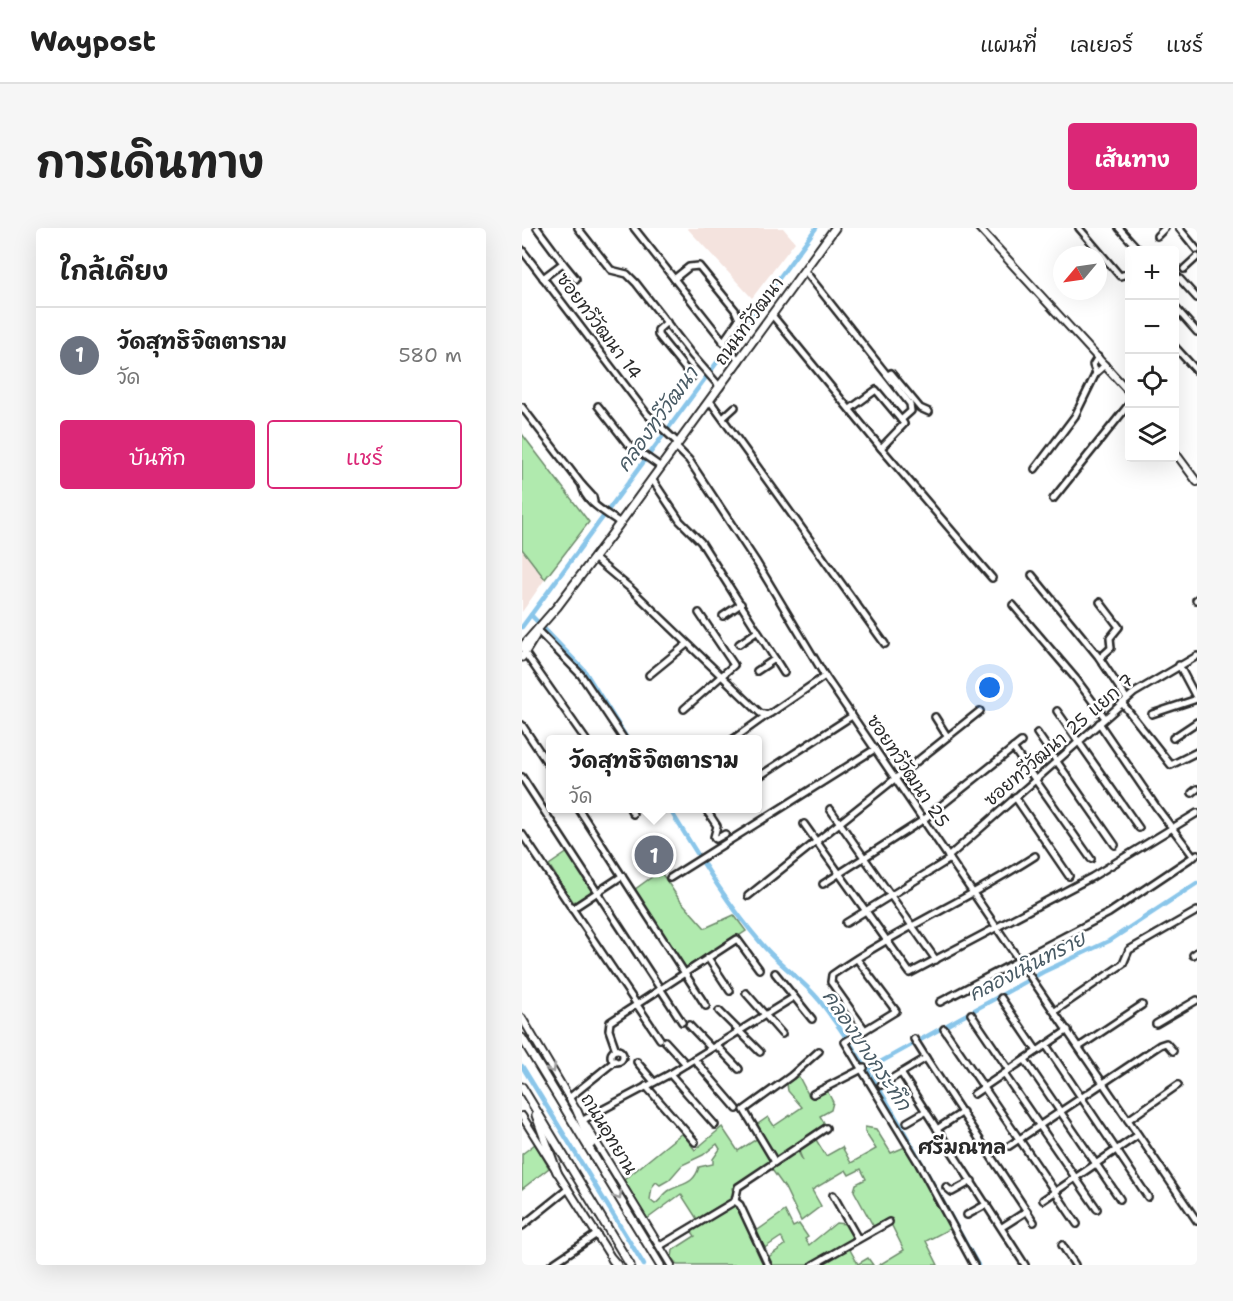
<!DOCTYPE html>
<html lang="th">
<meta charset="utf-8">
<style>
:root{--surface:#fff;--page:#f6f6f6;--text:#222;--muted:#767676;--line:#e0e0e0;--accent:#db2777}
body{margin:0;font-family:"Shantell Sans","Playpen Sans Thai",sans-serif;background:var(--page);color:var(--text)}
.controls{position:absolute;right:18px;top:18px;display:grid;overflow:hidden;border-radius:6px;box-shadow:0 6px 24px #0002}
.controls button{width:54px;height:54px;display:grid;place-items:center;padding:0;border:0;border-bottom:2px solid var(--line);background:var(--surface);color:var(--text);font:30px sans-serif}
.compass{position:absolute;left:531px;top:18px;width:54px;height:54px;border-radius:50%;background:var(--surface);box-shadow:0 6px 24px #0002;rotate:241deg}
.you{position:absolute;left:468px;top:460px;width:21px;height:21px;margin:-15px;border:4px solid #fff;border-radius:50%;background:#1a73e8;box-shadow:0 0 0 9px #1a73e833}
.badge{display:grid;place-items:center;width:39px;height:39px;border-radius:50%;background:var(--accent);color:#fff;font-size:20px;font-weight:700}
.pin{position:absolute;translate:-50% -50%;border:3px solid #fff;box-shadow:0 2px 6px #0006}
.popup{position:absolute;left:24px;top:507px;width:216px;height:78px;box-sizing:border-box;display:grid;place-content:center;border-radius:6px;background:var(--surface);filter:drop-shadow(0 2px 4px #0005);font-size:20px;white-space:nowrap;color:var(--muted)}
.popup b{font-size:22px;color:var(--text)}
.popup::after{content:'';position:absolute;left:50%;top:100%;margin-left:-12px;border:12px solid transparent;border-top-color:var(--surface)}
.list{margin:0;padding:0;list-style:none}
h2{display:flex;justify-content:space-between;align-items:center;height:78px;margin:0;padding:0 24px;font-size:26px}
h2 small{font-size:20px;font-weight:400;color:var(--muted)}
.list li{display:grid;grid-template-columns:39px 1fr auto;gap:18px;align-items:center;box-sizing:border-box;height:96px;padding:0 24px;border-top:2px solid var(--line)}
.list b{display:block;font-size:22px;white-space:nowrap}
.list p{margin:0;font-size:20px;white-space:nowrap;color:var(--muted)}
.list em{font-size:20px;font-style:normal;color:var(--muted)}
.actions{display:flex;gap:12px;padding:18px 24px}
.actions a{flex:1;padding:14px 0;border:2px solid var(--accent);border-radius:6px;text-align:center;font-size:21px;color:var(--accent)}
.actions .main{background:var(--accent);color:#fff}
.icon{flex:none;width:33px;height:33px;fill:none;stroke:currentColor;stroke-width:2;stroke-linecap:round;stroke-linejoin:round}
.map{position:relative;flex:none;width:675px;height:1037px;overflow:hidden;border-radius:6px}
header{display:flex;align-items:center;gap:36px;box-sizing:border-box;height:84px;padding:0 30px;background:var(--surface);border-bottom:2px solid var(--line)}
header strong{font-size:28px}
nav{display:flex;gap:33px;margin-inline-start:auto;font-size:21px}
.intro{display:flex;align-items:center;justify-content:space-between;box-sizing:border-box;height:144px;padding:0 36px}
h1{margin:0;font-size:42px}
.button{padding:15px 27px;border-radius:6px;background:var(--accent);color:#fff;font-size:21px;font-weight:700}
main{display:flex;gap:36px;padding:0 36px}
aside{flex:1;background:var(--surface);border-radius:6px;box-shadow:0 6px 24px #0002}
.map>svg:first-child{display:block}
</style>
<header>
<strong>Waypost</strong>
<nav><a>แผนที่</a><a>เลเยอร์</a><a>แชร์</a></nav>
</header>
<div class="intro"><h1>การเดินทาง</h1><a class="button">เส้นทาง</a></div>
<main>
<aside>
<h2>ใกล้เคียง<small></small></h2>
<ul class="list">
<li><span class="badge" style="background:#6b7280">1</span><div><b>วัดสุทธิจิตตาราม</b><p>วัด</p></div><em>580 m</em></li>
</ul>
<div class="actions"><a class="main">บันทึก</a><a>แชร์</a></div>
</aside>
<div class="map">
<svg width="675" height="1037" viewBox="0 0 675 1037">
<rect width="100%" height="100%" fill="#fff"/>
<filter id="ink" filterUnits="userSpaceOnUse"><feTurbulence type="fractalNoise" baseFrequency=".0167" numOctaves="2"/><feDisplacementMap in="SourceGraphic" scale="12" xChannelSelector="R" yChannelSelector="G"/><feConvolveMatrix kernelMatrix="1 2 1 2 8 2 1 2 1" color-interpolation-filters="sRGB"/></filter>
<g filter="url(#ink)">
<g fill="#f4e3de">
<polygon points="165,0 261,0 273,14 230,70"/>
<polygon points="0,321 23,351 0,384"/>
</g>
<g fill="#b0eaae" stroke="#6e8a6c" stroke-width="1.5" fill-rule="evenodd">
<polygon points="0,206 67,294 23,351 0,321"/>
<polygon points="46,624 70,663 52,675 27,637"/>
<polygon points="138,643 157,671 183,700 212,687 224,703 164,743 112,662"/>
<polygon points="276,847 287,868 304,861 311,874 309,882 298,888 304,898 255,931 233,898 246,889 252,898 280,879 266,863 265,856"/>
<path d="M200,899l16,24 20,-13 14,24 -40,26 2,9 -37,22 -16,-25 -34,25 -23,-39 58,-47 13,17zM195,916l3,5 -7,10v5l-14,3c-5,17 -15,16 -29,23 -6,3 -9,10 -15,14l-5,-4 2,-13 4,-5 4,3 9,-5 13,-15 21,-10z"/>
<polygon points="343,899 354,901 369,925 383,919 429,1000 404,1013 416,1037 357,1037 382,1022 368,994 353,1001 332,963 334,956 344,951 339,941 327,947 324,942 290,962 299,978 279,993 263,960 248,939 275,922 281,933 276,921 293,910 304,928 320,919 329,935 354,921 343,904"/>
<polygon points="13,916 27,940 0,961 0,926"/>
<polygon points="211,975 218,980 243,1037 155,1037 150,1030 151,1022 173,1008 168,1001"/>
<polygon points="263,983 271,999 277,996 286,1009 283,1011 287,1017 314,995 324,996 333,1011 287,1037 249,1037 245,1030 263,1017 259,1009 241,1021 234,1007 236,1002"/>
<polygon points="327,1020 336,1036 346,1030 351,1037 295,1037"/>
</g>
<g fill="none" stroke-linecap="round" stroke-linejoin="round">
<g stroke="#8ac6ea" stroke-width="4.5">
<polyline points="9,387 62,442 106,512"/>
<polyline points="0,399 294,0"/>
<path d="M147,580c29,47 56,93 92,135 17,21 41,36 58,57 63,82 108,176 159,265"/>
<polyline points="0,838 122,1037"/>
<polyline points="344,842 521,744 587,713 675,655"/>
</g>
<defs>
<g id="minor">
<polyline points="15,0 41,35 21,50"/>
<polyline points="56,0 89,42 105,46 114,55 170,127 198,159"/>
<polyline points="112,0 217,133"/>
<polyline points="557,0 598,48 608,45"/>
<polyline points="597,0 617,22"/>
<polyline points="657,0 675,22"/>
<polyline points="635,8 643,0"/>
<polyline points="0,22 125,186 156,215"/>
<polyline points="41,35 54,51"/>
<polyline points="662,41 675,29"/>
<polyline points="283,43 388,176 389,183 379,192"/>
<polyline points="152,51 167,39 177,38 213,82 217,91 201,114"/>
<polyline points="652,53 657,50 675,70"/>
<polyline points="652,78 675,104"/>
<polyline points="250,87 359,220 470,350"/>
<polyline points="145,94 136,102 136,107 170,149"/>
<polyline points="652,118 675,143"/>
<polyline points="574,145 571,137 576,129"/>
<polyline points="366,147 369,145 398,180 407,184"/>
<polyline points="188,173 363,416"/>
<polyline points="76,178 105,215 139,239"/>
<polyline points="0,179 60,257 71,269 72,274"/>
<polyline points="328,181 354,162 380,193 382,196 359,220"/>
<polyline points="201,190 213,179"/>
<polyline points="154,219 167,232 235,335 303,448 675,993"/>
<polyline points="513,241 553,188 574,145 583,137"/>
<polyline points="130,251 158,293 179,314 262,445"/>
<path d="M60,257c1,16 26,29 38,38"/>
<polyline points="531,271 608,175"/>
<polyline points="72,330 109,361 238,485 245,487 249,485 303,448"/>
<polyline points="510,347 576,428 605,471"/>
<polyline points="674,372 675,371"/>
<polyline points="491,377 554,451 583,490"/>
<polyline points="201,388 219,376"/>
<polyline points="16,403 59,447 101,510"/>
<polyline points="217,416 236,403"/>
<polyline points="3,425 64,512"/>
<polyline points="578,430 589,420 588,410 597,399 578,374"/>
<polyline points="235,443 253,431"/>
<polyline points="127,447 165,416"/>
<polyline points="600,475 649,537 675,524"/>
<polyline points="162,481 212,437 177,385"/>
<polyline points="535,483 617,600"/>
<polyline points="630,486 675,471 657,437"/>
<polyline points="413,489 425,508"/>
<polyline points="577,495 635,580 672,629"/>
<polyline points="0,497 28,539"/>
<polyline points="515,505 593,617"/>
<polyline points="651,510 675,494"/>
<polyline points="210,512 245,487"/>
<polyline points="491,520 569,631"/>
<polyline points="0,549 160,794"/>
<polyline points="236,549 330,488"/>
<polyline points="670,565 675,561"/>
<polyline points="493,569 547,648"/>
<polyline points="56,580 184,778"/>
<polyline points="108,580 111,586"/>
<polyline points="183,580 195,598 192,609 194,611 203,606"/>
<polyline points="308,581 414,732"/>
<polyline points="282,596 388,745 570,649 675,585"/>
<polyline points="0,606 138,811"/>
<polyline points="426,629 612,465 675,428"/>
<polyline points="148,650 353,521"/>
<polyline points="301,656 401,592 499,514"/>
<polyline points="226,668 458,483"/>
<polyline points="50,681 100,648"/>
<polyline points="324,695 428,631"/>
<polyline points="671,727 675,724"/>
<polyline points="186,730 208,763"/>
<path d="M335,731l39,52 -31,19 -34,-48 1,-7c64,-45 137,-76 203,-119"/>
<polyline points="253,745 290,791"/>
<polyline points="224,765 260,806"/>
<polyline points="479,770 515,823"/>
<polyline points="418,774 587,685 675,626"/>
<polyline points="197,783 238,824"/>
<polyline points="533,783 601,736 607,722 675,683"/>
<polyline points="449,786 487,842"/>
<polyline points="634,796 675,772"/>
<polyline points="167,797 189,820"/>
<polyline points="422,801 555,996"/>
<polyline points="343,802 323,814 397,936 452,1037"/>
<polyline points="392,811 404,830"/>
<polyline points="143,813 164,836"/>
<polyline points="194,817 217,841"/>
<polyline points="524,817 626,969"/>
<polyline points="557,819 620,777"/>
<polyline points="94,822 87,802 88,794 215,711 237,741"/>
<circle cx="95" cy="828" r="6"/>
<polyline points="172,831 215,881"/>
<polyline points="503,832 598,971"/>
<polyline points="115,834 132,854"/>
<polyline points="379,845 503,1037"/>
<polyline points="148,846 193,897"/>
<polyline points="482,846 575,981"/>
<polyline points="359,857 404,830 512,994"/>
<polyline points="124,858 173,914"/>
<polyline points="291,866 342,840"/>
<polyline points="452,866 546,802"/>
<polyline points="47,870 93,833"/>
<polyline points="61,892 148,846 272,769"/>
<polyline points="606,892 656,857"/>
<polyline points="385,894 404,883"/>
<polyline points="415,901 441,884"/>
<polyline points="487,918 638,817 644,815 651,823"/>
<polyline points="253,934 222,882 269,848 297,823"/>
<polyline points="424,959 430,964 450,953"/>
<polyline points="311,967 336,1011"/>
<polyline points="521,972 616,907"/>
<polyline points="213,973 218,977 246,1037"/>
<polyline points="445,987 465,976"/>
<polyline points="0,998 46,961"/>
<polyline points="480,999 505,983"/>
<polyline points="540,1017 553,1037"/>
<polyline points="138,1018 213,973 216,959 304,900"/>
<polyline points="29,1037 75,1006"/>
<polyline points="291,1037 367,994"/>
</g>
<g id="tertiary">
<polyline points="457,0 608,165"/>
<polyline points="652,223 675,254"/>
<polyline points="0,790 56,885"/>
<polyline points="0,888 92,1034"/>
<polyline points="63,896 149,1037"/>
</g>
<g id="secondary">
<polyline points="0,419 35,379 90,306 313,0"/>
<polyline points="0,429 13,408"/>
<polyline points="0,810 138,1037"/>
<polyline points="0,859 108,1037"/>
<polyline points="55,883 69,916"/>
<polyline points="14,887 35,944"/>
<polyline points="90,1031 95,1037"/>
</g>
</defs>
<use href="#minor" stroke="#2b2b2b" stroke-width="10"/>
<use href="#tertiary" stroke="#2b2b2b" stroke-width="10"/>
<use href="#secondary" stroke="#2b2b2b" stroke-width="11"/>
<use href="#minor" stroke="#fff" stroke-width="5"/>
<use href="#tertiary" stroke="#fff" stroke-width="6"/>
<use href="#secondary" stroke="#fff" stroke-width="7"/>
</g>
<defs><path id="oneway-chevron" d="M-2-3.5L2.5 0L-2 3.5" fill="none" stroke-width="1.6" stroke-linecap="round" stroke-linejoin="round" transform="scale(1.5)"/></defs>
<g stroke="#a0a0a0">
<use href="#oneway-chevron" transform="translate(30 841) rotate(60)"/>
<use href="#oneway-chevron" transform="translate(96 968) rotate(59)"/>
</g>
</g>
<g text-anchor="middle" dominant-baseline="central" stroke-width="5" stroke-linejoin="round" paint-order="stroke">
<g font-size="18" fill="#2b2b2b" stroke="#fff">
<text transform="translate(227 93) rotate(-54)">ถนนทวีวัฒนา</text>
<text transform="translate(77 98) rotate(53)">ซอยทวีวัฒนา 14</text>
<text transform="translate(537 512) rotate(-41)">ซอยทวีวัฒนา 25 แยก 7</text>
<text transform="translate(386 543) rotate(56)">ซอยทวีวัฒนา 25</text>
<text transform="translate(87 906) rotate(59)">ถนนอุทยาน</text>
</g>
<g font-size="20" font-style="italic" fill="#485a64" stroke="#fff">
<text transform="translate(135 191) rotate(-54)">คลองทวีวัฒนา</text>
<text transform="translate(505 738) rotate(-27)">คลองเนินทราย</text>
<text transform="translate(345 822) rotate(56)">คลองบางกระทึก</text>
</g>
<g font-size="20" font-weight="bold" fill="#2b2b2b" stroke="#fff">
<text x="440" y="919">ศรีมณฑล</text>
</g>
</g>
</svg>
<div class="controls">
<button>+</button>
<button>−</button>
<button><svg class="icon" aria-label="locate" viewBox="0 0 24 24"><circle cx="12" cy="12" r="6"/><path d="M12 2v4M12 18v4M2 12h4M18 12h4"/></svg></button>
<button><svg class="icon" aria-label="layers" viewBox="0 0 24 24"><path d="M12 4l9 5-9 5-9-5zM3 14l9 5 9-5"/></svg></button>
</div>
<svg class="compass" viewBox="-18 -18 36 36"><path d="M0-13l5 13h-10z" fill="#e53935"/><path d="M0 13l5-13h-10z" fill="#767676"/></svg>
<div class="you"></div>
<div class="pin badge" style="left:132px;top:627px;background:#6b7280">1</div>
<div class="popup"><b>วัดสุทธิจิตตาราม</b>วัด</div>
</div>
</main>
